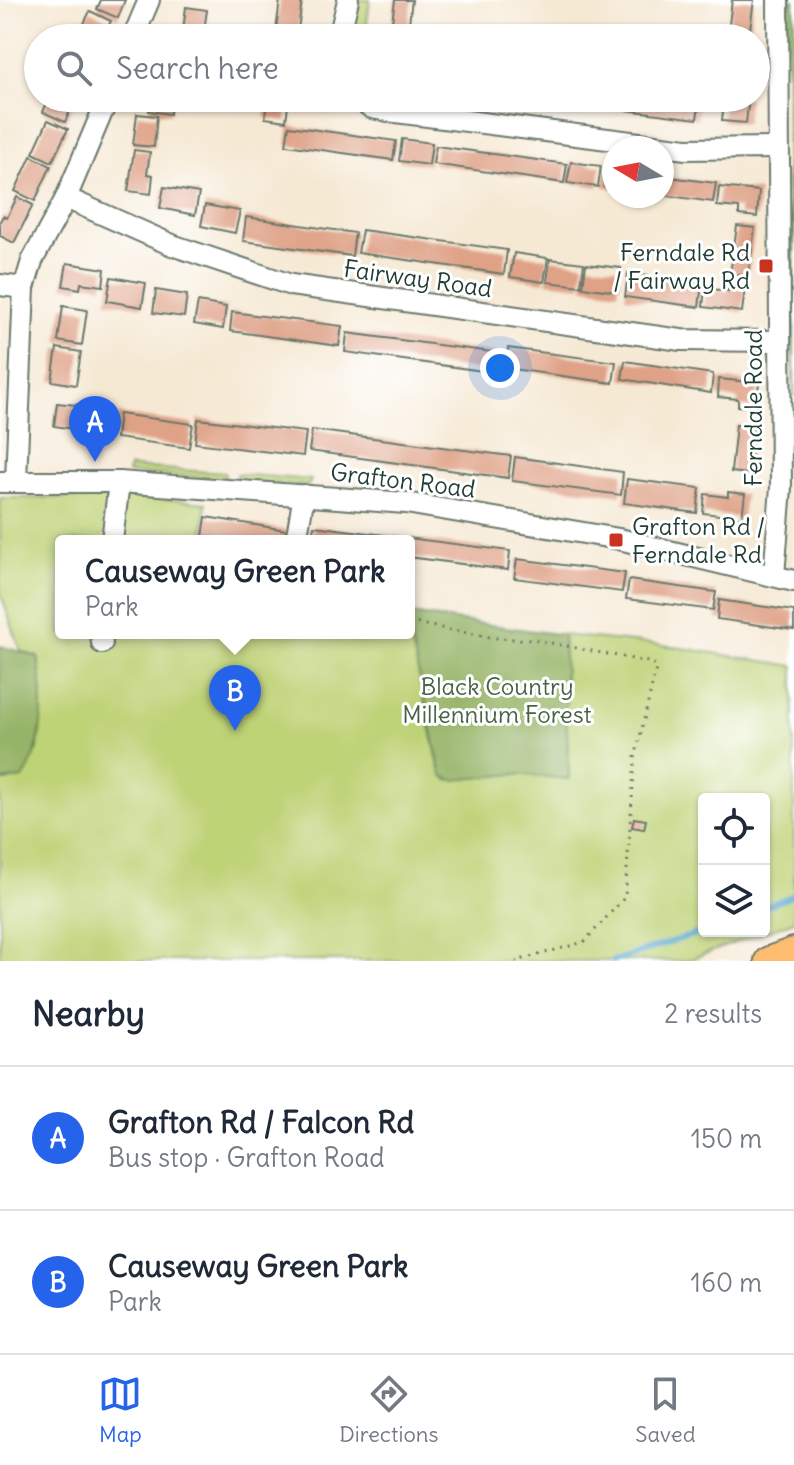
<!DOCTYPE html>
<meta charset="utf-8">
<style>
:root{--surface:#fff;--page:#f2f2f3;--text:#1f2937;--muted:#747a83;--line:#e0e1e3;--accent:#2563eb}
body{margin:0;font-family:Delius,sans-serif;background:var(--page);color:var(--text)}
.controls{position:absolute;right:24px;bottom:24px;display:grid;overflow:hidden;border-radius:8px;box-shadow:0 2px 6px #0004}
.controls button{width:72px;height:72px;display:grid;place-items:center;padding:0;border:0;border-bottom:2px solid var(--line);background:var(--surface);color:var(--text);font:40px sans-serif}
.compass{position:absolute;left:602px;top:136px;width:72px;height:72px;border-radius:50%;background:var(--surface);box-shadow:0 2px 6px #0004;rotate:280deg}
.you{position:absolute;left:500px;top:368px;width:28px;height:28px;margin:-20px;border:6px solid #fff;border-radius:50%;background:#1a73e8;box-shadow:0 0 0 12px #1a73e833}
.badge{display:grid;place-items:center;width:52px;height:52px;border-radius:50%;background:var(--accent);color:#fff;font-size:26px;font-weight:700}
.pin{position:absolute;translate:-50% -66px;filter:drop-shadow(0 2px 4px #0008)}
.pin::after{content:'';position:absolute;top:42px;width:28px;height:24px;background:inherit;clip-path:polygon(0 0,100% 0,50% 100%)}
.popup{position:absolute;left:55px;top:535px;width:360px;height:104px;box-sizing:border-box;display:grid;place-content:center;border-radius:8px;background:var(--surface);filter:drop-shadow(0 2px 6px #0005);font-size:26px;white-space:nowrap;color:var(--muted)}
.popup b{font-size:30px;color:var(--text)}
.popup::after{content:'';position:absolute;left:50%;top:100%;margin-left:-16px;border:16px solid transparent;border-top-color:var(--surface)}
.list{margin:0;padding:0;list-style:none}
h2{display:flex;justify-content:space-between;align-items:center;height:104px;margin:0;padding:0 32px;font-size:34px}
h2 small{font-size:26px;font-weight:400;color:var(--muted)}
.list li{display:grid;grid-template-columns:52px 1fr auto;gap:24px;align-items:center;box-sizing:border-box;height:144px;padding:0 32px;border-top:2px solid var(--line)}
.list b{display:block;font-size:30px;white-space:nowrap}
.list p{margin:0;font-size:26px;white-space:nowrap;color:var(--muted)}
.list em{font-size:26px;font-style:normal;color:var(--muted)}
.icon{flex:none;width:44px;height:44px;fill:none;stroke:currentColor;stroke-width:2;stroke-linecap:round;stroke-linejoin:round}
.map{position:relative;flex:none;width:794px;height:961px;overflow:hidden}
.search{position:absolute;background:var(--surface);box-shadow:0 2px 6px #0004;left:24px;right:24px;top:24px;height:88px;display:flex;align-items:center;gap:20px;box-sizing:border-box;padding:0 28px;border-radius:44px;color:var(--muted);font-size:30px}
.sheet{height:392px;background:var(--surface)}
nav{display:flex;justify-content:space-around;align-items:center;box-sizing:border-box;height:112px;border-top:2px solid var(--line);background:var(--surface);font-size:22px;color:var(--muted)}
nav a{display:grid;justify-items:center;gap:4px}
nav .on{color:var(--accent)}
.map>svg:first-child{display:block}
</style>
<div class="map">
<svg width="794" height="961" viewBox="0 0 794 961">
<rect width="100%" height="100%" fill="#fff"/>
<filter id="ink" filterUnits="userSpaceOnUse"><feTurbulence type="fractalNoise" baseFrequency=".0125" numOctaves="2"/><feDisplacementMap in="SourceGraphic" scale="16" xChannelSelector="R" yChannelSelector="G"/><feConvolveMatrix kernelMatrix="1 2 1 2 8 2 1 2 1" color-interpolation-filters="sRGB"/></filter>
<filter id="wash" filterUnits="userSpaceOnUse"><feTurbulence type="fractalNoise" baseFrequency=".006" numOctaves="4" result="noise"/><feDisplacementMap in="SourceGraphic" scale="32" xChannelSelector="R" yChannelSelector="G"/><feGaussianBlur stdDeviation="1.8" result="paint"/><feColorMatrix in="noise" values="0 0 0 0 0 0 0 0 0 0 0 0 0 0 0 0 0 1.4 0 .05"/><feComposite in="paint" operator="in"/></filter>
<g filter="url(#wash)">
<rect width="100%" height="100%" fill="#f6e9d4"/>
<g fill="#bed276" stroke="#6e8855" stroke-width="2" fill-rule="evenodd">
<polygon points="356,0 370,0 365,38 347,38"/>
<polygon points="311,98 340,98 358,113 309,107"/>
<polygon points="129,467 225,473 225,479 128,473"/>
<polygon points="237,474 311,480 308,486 237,481"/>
<path d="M117,495l89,8 -4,38h-141v92l348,-2 30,136 8,13 67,-6 55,5 -6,-144 100,10 131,21v255l-108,40h-686v-180h8l30,-32 3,-70 -3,-22 -17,-6 -21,-59v-94h97zM704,799h60v132h-60z"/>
</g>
<g fill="#96b467" stroke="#5a784e" stroke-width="2">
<polygon points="787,0 794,0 794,397 787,169"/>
<polygon points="410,614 563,635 569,779 514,774 454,780 442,776 409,631"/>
<path d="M0,646l38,11c6,38 8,88 -15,121l-23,3z"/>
</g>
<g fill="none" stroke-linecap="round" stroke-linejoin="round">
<g stroke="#53a4ce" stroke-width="6">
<polyline points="764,907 794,895"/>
<polyline points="613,961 705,931"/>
</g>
</g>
<g id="blocks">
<g fill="#dfa287">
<polygon points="101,0 125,0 118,18 97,9"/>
<polygon points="280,0 302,0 297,38 275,38"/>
<polygon points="395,0 412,0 407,38 390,36"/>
<polygon points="732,0 754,0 749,36 728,33"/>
<polygon points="186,7 207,10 203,38 182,38"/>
<polygon points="90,11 111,21 103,38 77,38"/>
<polygon points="49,98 76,98 65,122 43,112"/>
<polygon points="151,98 172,98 170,114 149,111"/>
<polygon points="267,98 289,98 286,121 265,118"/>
<polygon points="588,98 700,98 697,119 587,105"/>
<polygon points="730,98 749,98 746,123 722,121 724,101 730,102"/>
<polygon points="137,114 157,116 154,147 133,145"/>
<polygon points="48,120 68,129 52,162 33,153"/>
<polygon points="289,126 396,141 393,160 286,145"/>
<polygon points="402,139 432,143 429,165 399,161"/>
<polygon points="436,146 567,164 564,183 433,164"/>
<polygon points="134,150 150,152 147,174 153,175 151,194 128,191"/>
<polygon points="31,156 51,166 35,201 15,191"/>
<polygon points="571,162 601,166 598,187 567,183"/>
<polygon points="606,168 614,169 614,188 604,187"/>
<polygon points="662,176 716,183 713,202 662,195"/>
<polygon points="164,187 199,193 195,215 160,208"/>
<polygon points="719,187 759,191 757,217 739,215 739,208 717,206"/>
<polygon points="17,197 33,205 14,243 0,236 0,221 3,216 7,218"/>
<polygon points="205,205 240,211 235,233 201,226"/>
<polygon points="246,217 355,233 352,256 243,241"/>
<polygon points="737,226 755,228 748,276 730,274"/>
<polygon points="362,230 507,250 504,274 358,253"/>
<polygon points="514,253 548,258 544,282 510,277"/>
<polygon points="550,259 584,263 581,286 547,282"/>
<polygon points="67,263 105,269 103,286 81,283 80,289 63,286"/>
<polygon points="586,264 621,268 618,292 583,287"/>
<polygon points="628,273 702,284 699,307 625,297"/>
<polygon points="111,277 146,283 142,307 107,301"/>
<polygon points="728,286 745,289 742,312 703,307 705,288 728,291"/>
<polygon points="156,290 187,295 184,317 153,313"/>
<polygon points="198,302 226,307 223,329 194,324"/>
<polygon points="63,306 87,310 82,345 58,341"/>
<polygon points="232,312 342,326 339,346 230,331"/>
<polygon points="347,333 500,353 498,373 345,352"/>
<polygon points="57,348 81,352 76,385 52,381"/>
<polygon points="508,348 616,362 613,383 505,368"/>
<polygon points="625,361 713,374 711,393 622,379"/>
<polygon points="719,379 759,383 756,408 738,406 738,399 718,397"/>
<polygon points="57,403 76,405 75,411 96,414 94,432 54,426"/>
<polygon points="119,414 193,424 189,448 116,438"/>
<polygon points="198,419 306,432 303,456 195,443"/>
<polygon points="736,425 754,427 748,474 731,472"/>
<polygon points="312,430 511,456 508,478 309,451"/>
<polygon points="515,457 623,472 621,495 512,481"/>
<polygon points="627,479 700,488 697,513 624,503"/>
<polygon points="728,492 745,494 742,518 703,513 705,494 728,497"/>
<polygon points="206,517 292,531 290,541 232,541 203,536"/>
<polygon points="314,526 510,551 508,570 409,557 409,541 311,541"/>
<polygon points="517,559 625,573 622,592 514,578"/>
<polygon points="629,580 716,592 713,610 626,599"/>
<polygon points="719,600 794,611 794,630 717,619"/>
<polygon points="634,818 646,820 644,829 632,827"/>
</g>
</g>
</g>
<g filter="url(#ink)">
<use href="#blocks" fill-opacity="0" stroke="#6a796c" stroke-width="2"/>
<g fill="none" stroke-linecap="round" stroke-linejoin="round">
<defs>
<g id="minor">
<polyline points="133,38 149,0"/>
<polyline points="339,38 348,0"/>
<polyline points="358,98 372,108 388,111 686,149 778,148"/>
<polyline points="66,198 172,245 291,285 681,340 779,341"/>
<polyline points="0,285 24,288"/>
<polyline points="16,480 24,288 32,261 66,198 108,98"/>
<polyline points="0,482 119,482 406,503 619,539 794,581"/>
<polyline points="112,541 119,482"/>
<polyline points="296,541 304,495"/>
<polyline points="774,576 781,487 778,0"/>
<polyline points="101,633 102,643"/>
</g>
<polyline id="highway" points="769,961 794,952"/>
</defs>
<use href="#minor" stroke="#6a796c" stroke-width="24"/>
<use href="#highway" stroke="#6a796c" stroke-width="32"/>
<polyline stroke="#6a796c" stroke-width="3" stroke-dasharray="2 6" stroke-linecap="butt" points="409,622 495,638 536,640 653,663 656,669 635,758 625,897 584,942 516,961"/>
<use href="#minor" stroke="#fff" stroke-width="20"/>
<use href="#highway" stroke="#febc70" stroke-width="28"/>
</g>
</g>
<g fill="#c8321e" stroke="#fff" stroke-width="3">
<rect x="758" y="258" width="16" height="16" rx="4"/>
<rect x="608" y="532" width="16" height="16" rx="4"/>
</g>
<g text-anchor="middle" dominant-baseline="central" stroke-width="6" stroke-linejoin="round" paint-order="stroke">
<g font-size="24" fill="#1f3d34" stroke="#fff" text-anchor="end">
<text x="750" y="252">Ferndale Rd<tspan x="750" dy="28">/ Fairway Rd</tspan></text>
<text x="632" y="526" text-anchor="start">Grafton Rd /<tspan x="632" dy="28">Ferndale Rd</tspan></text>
</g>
<g font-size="24" fill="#1f3d34" stroke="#fff">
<text transform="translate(418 278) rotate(8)">Fairway Road</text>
<text transform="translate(753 408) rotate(-90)">Ferndale Road</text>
<text transform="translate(403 480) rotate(7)">Grafton Road</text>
</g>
<g font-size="24" fill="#476244" stroke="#fff">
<text x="497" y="686">Black Country<tspan x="497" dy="28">Millennium Forest</tspan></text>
</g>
</g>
</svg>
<div class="controls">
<button><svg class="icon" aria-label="locate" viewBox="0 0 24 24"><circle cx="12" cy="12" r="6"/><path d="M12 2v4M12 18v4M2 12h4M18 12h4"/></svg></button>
<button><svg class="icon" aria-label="layers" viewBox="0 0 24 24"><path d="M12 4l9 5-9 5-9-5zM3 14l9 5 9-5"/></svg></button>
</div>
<svg class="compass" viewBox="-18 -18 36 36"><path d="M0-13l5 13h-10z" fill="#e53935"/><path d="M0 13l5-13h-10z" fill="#747a83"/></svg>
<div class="you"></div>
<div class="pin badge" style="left:95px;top:462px">A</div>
<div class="pin badge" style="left:235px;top:731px">B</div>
<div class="popup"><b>Causeway Green Park</b>Park</div>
<div class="search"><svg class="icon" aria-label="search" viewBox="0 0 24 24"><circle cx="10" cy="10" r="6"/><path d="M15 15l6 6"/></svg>Search here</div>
</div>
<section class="sheet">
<h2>Nearby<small>2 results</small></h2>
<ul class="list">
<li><span class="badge">A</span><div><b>Grafton Rd / Falcon Rd</b><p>Bus stop · Grafton Road</p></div><em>150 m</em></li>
<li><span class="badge">B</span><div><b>Causeway Green Park</b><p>Park</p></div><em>160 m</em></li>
</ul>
</section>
<nav>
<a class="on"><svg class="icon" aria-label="map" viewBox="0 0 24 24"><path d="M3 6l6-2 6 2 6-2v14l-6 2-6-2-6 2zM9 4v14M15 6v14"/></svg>Map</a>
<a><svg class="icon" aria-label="directions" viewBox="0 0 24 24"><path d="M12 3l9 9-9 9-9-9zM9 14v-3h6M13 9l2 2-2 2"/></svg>Directions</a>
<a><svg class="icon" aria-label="saved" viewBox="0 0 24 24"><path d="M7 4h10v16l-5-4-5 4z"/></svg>Saved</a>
</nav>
